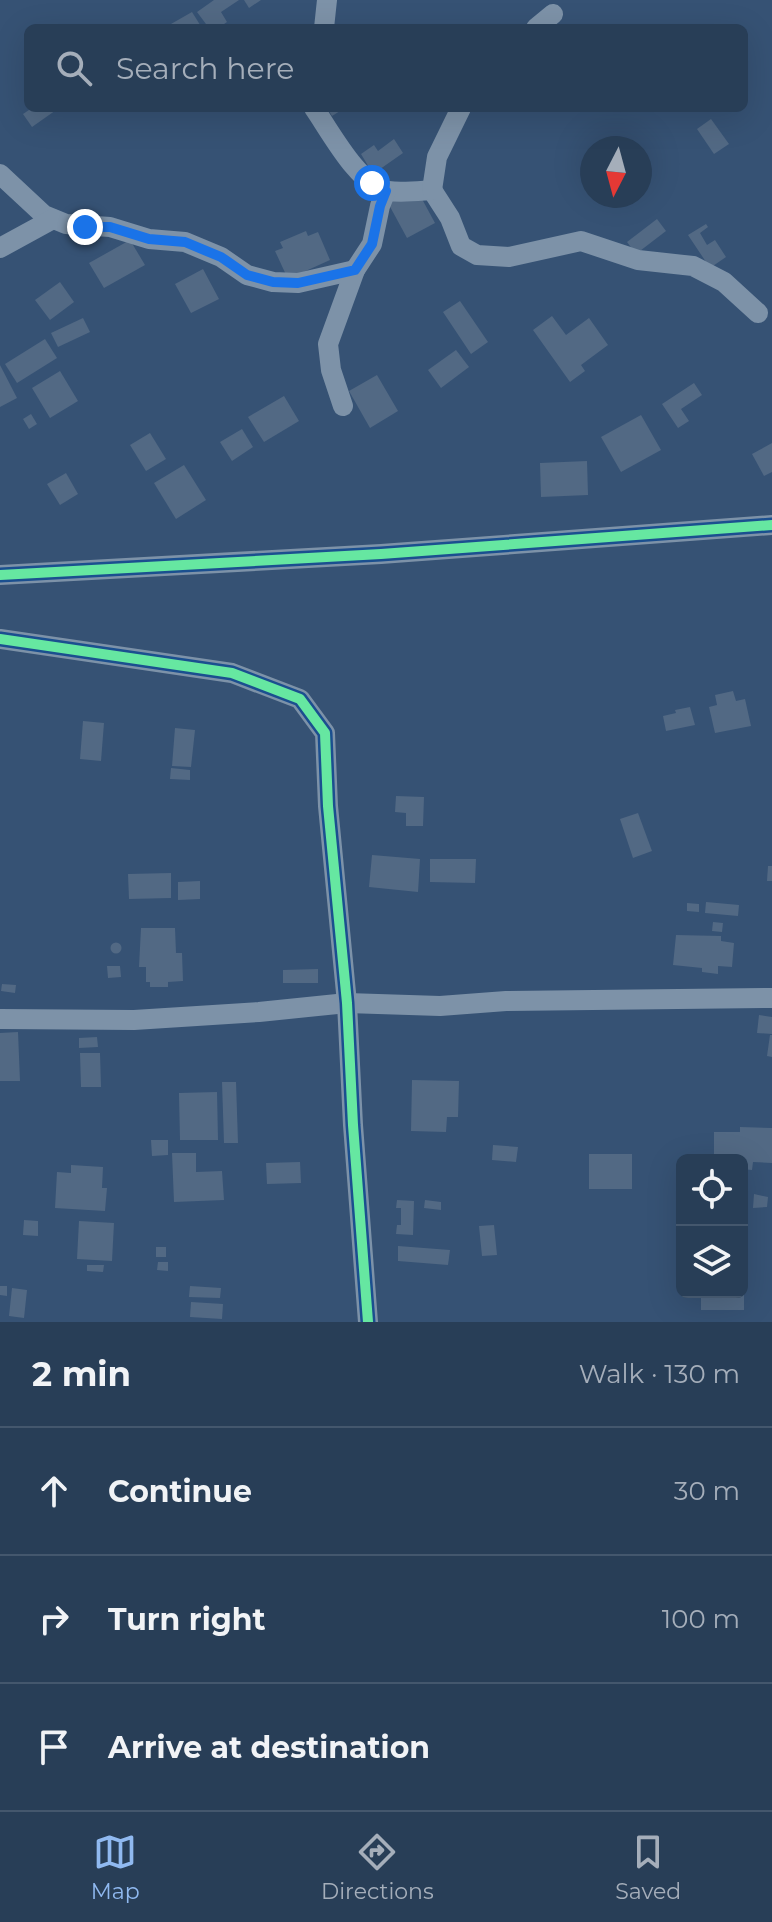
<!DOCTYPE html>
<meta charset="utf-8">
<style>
:root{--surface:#283e57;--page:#30455d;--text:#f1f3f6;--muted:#a5aeba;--line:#44576d;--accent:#90b9f0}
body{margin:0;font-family:Montserrat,sans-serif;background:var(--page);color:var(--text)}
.controls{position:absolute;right:24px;bottom:24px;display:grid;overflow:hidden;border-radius:12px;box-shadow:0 8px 32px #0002}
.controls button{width:72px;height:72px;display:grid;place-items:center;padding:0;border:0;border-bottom:2px solid var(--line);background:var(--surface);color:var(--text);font:40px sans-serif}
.compass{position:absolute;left:580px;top:136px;width:72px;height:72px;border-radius:50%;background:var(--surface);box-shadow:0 8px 32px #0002;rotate:186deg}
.stop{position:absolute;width:24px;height:24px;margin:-18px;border:6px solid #1a73e8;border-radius:50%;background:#fff}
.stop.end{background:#1a73e8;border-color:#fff;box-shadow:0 2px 8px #0008}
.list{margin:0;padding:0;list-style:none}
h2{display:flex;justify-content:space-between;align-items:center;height:104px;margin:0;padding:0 32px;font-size:34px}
h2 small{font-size:26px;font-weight:400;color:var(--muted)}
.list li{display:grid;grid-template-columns:52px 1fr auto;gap:24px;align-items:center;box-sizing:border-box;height:128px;padding:0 32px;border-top:2px solid var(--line)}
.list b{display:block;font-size:30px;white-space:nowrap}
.list em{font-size:26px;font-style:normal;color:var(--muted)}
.icon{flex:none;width:44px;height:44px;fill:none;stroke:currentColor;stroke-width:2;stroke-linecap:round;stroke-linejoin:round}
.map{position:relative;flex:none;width:772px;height:1322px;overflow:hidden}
.search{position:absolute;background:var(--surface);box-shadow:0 8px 32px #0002;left:24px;right:24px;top:24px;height:88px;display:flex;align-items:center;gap:20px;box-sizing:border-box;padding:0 28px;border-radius:12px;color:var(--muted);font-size:30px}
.sheet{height:488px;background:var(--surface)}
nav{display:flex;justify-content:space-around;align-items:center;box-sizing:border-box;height:112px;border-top:2px solid var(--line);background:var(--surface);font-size:22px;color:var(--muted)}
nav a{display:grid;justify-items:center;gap:4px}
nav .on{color:var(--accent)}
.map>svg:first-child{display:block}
</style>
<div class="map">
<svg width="772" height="1322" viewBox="0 0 772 1322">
<rect width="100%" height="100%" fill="#365274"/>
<g fill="#526984">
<polygon points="214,0 239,0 221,12 227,22 218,28 209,28 197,12"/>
<polygon points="244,0 261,0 249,8"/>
<polygon points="192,12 202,28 164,28"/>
<polygon points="32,108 59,108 32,127 23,114"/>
<polygon points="327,108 345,108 332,116"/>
<polygon points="711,119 729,144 714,154 697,129"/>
<polygon points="394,139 403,153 373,174 361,154 374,145 378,151"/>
<polygon points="416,188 435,223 407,238 388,203"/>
<polygon points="657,219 666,231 636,254 627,242"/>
<polygon points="706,224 708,227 700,233 707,245 715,240 726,257 710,268 688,235"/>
<polygon points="306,231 308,236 318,232 330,260 288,279 275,251 283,248 280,242"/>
<polygon points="130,240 145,265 104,288 89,263"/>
<polygon points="203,269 219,299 191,313 175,284"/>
<polygon points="60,282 74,302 50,320 35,300"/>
<polygon points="460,301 488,342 471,354 443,312"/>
<polygon points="552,316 566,335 589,318 608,345 581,365 585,371 570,382 533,330"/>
<polygon points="83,318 90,332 58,347 51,333"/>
<polygon points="45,339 57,358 17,383 5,364"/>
<polygon points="456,350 469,367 441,388 428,370"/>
<polygon points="0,365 17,398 0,407"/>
<polygon points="60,371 78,401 50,418 32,388"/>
<polygon points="377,375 398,411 370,428 349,391"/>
<polygon points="694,383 702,395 681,409 689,421 678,428 662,404"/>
<polygon points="284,396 299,421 264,442 248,417"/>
<polygon points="31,414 37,424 29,429 23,419"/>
<polygon points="641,415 661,450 621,472 601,437"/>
<polygon points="242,429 253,447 232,461 220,442"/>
<polygon points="150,433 166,459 146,471 130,445"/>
<polygon points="772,443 772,472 764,476 752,454"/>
<polygon points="587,461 588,495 541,497 540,463"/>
<polygon points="184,465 206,500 176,519 154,483"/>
<polygon points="66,473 78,494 60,505 47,484"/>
<polygon points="733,691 736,701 745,699 751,726 715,733 709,707 717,705 715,695"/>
<polygon points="690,707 695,725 666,731 663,716 676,713 675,710"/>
<polygon points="83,721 104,723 101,761 80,759"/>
<polygon points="175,728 195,730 191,767 172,766"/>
<polygon points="171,768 190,770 190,780 170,779"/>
<polygon points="396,796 424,797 423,826 406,826 406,813 395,812"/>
<polygon points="638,813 652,851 633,858 620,819"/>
<polygon points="372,855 420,859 418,892 369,887"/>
<polygon points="430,859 476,859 475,883 430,882"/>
<polygon points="768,866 772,866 772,881 767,881"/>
<polygon points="171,873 171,898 129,899 128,874"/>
<polygon points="200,881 200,899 178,900 178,882"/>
<polygon points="706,902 739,905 738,916 705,913"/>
<polygon points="687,903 699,904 699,912 687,911"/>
<polygon points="713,922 723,923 722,932 712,931"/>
<polygon points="141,928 175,928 176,953 182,953 183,981 168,982 168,987 150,987 150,982 146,982 146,967 139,967"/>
<polygon points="676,935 721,936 721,941 734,943 732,967 718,966 718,974 702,972 702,968 673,965"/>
<circle cx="116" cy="948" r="5.5"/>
<polygon points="107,966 120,966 121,977 108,978"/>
<polygon points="318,969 318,983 283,983 283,970"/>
<polygon points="2,984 16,985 15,993 1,991"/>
<polygon points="759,1015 772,1017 772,1034 757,1033"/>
<polygon points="18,1032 20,1081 0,1081 0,1033"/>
<polygon points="770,1035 772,1035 772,1057 767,1056"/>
<polygon points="97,1037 98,1047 79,1048 79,1038"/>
<polygon points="80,1053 100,1053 101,1087 81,1087"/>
<polygon points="412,1080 459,1081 458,1117 447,1117 446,1132 411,1131"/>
<polygon points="222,1082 236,1082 238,1143 224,1143"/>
<polygon points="217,1092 218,1140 180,1140 179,1093"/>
<polygon points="740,1127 772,1128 772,1163 753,1162 752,1170 742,1169 742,1160 714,1160 714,1132 740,1132"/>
<polygon points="151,1140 168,1140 168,1155 152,1156"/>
<polygon points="493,1145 518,1147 516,1162 492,1160"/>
<polygon points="172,1153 196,1153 196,1172 222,1171 224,1200 174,1202"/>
<rect x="589" y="1154" width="43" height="35"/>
<polygon points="300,1162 301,1183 267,1184 266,1163"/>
<polygon points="71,1165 103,1167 102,1188 107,1188 105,1211 55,1208 57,1172 71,1173"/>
<polygon points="754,1194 768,1197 767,1207 753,1208"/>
<polygon points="397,1200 414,1201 413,1235 396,1234 397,1225 401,1225 401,1208 396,1208"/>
<polygon points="425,1200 441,1202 441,1210 424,1208"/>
<polygon points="24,1220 38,1221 38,1236 23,1235"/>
<polygon points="79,1221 114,1223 112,1261 77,1259"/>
<polygon points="494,1225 497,1255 482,1256 479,1226"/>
<polygon points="398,1246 450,1250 448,1265 398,1261"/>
<rect x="156" y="1247" width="10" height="10"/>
<polygon points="158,1262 168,1262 168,1271 157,1270"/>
<polygon points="87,1265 104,1265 103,1272 87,1271"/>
<polygon points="0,1286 7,1286 7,1296 0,1295"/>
<polygon points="190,1286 221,1288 220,1298 189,1297"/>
<polygon points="12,1288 27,1290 24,1318 9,1316"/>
<rect x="701" y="1292" width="43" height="18"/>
<polygon points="191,1302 223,1304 222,1319 190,1317"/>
</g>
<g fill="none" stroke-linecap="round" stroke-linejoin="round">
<g stroke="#7d92a8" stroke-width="20">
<polyline points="324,28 327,0"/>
<polyline points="536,28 553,14"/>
<path d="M314,108c16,23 45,78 74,83 14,2 30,0 44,-1l18,28 11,28 16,9 32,2 72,-16 57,19 55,6 31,16 34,31"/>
<polyline points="0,174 44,215 66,224 110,227 149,239 185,242 221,257 247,275 273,282 298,283 355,270"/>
<polyline points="432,190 437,157 461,108"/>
<polyline points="0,248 53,219"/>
<polyline points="343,406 331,370 328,344 355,270 372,244 380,206 386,191"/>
<polyline points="0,575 381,554 772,525"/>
<polyline points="0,639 232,673 300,699 325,733 328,806 347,1003 353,1125 368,1322"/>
<polyline points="0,1019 134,1020 259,1012 347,1003 440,1006 506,1001 772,998"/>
</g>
<defs>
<g id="cycleway">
<polyline points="0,575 381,554 772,525"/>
<polyline points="0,639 232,673 300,699 325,733 328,806 347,1003 353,1125 368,1322"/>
</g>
</defs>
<use href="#cycleway" stroke="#1b4f8f" stroke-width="15"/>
<use href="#cycleway" stroke="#66e7a1" stroke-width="10"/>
</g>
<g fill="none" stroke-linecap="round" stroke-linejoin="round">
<polyline stroke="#1a73e8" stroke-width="10" points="85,227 110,227 149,239 185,242 221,257 247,275 273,282 298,283 355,270 372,244 380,206 386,191 372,183"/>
</g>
</svg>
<div class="controls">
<button><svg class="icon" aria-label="locate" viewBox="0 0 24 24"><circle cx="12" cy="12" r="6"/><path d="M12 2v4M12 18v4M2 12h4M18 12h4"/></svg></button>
<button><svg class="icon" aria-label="layers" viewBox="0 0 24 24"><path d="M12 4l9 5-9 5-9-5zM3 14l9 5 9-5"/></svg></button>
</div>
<svg class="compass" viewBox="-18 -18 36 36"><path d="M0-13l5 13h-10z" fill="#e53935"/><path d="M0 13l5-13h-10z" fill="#a5aeba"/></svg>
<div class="stop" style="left:372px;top:183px"></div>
<div class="stop end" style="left:85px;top:227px"></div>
<div class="search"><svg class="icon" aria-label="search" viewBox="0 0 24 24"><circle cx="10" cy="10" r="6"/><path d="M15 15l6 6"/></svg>Search here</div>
</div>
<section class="sheet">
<h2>2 min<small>Walk · 130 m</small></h2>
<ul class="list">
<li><svg class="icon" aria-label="ahead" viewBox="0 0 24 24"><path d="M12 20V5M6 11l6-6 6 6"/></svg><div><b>Continue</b></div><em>30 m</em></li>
<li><svg class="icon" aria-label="right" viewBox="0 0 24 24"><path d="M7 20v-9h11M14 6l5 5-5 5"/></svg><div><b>Turn right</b></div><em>100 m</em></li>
<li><svg class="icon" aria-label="arrive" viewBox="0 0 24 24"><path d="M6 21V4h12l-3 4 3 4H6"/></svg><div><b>Arrive at destination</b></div></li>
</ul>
</section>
<nav>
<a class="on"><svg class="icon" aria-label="map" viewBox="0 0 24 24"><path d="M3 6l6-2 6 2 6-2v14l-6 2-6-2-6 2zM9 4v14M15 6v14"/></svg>Map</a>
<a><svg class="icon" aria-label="directions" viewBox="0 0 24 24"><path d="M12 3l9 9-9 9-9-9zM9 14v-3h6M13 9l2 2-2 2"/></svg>Directions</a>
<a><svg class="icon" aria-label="saved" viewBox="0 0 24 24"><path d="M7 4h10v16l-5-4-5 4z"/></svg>Saved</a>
</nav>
